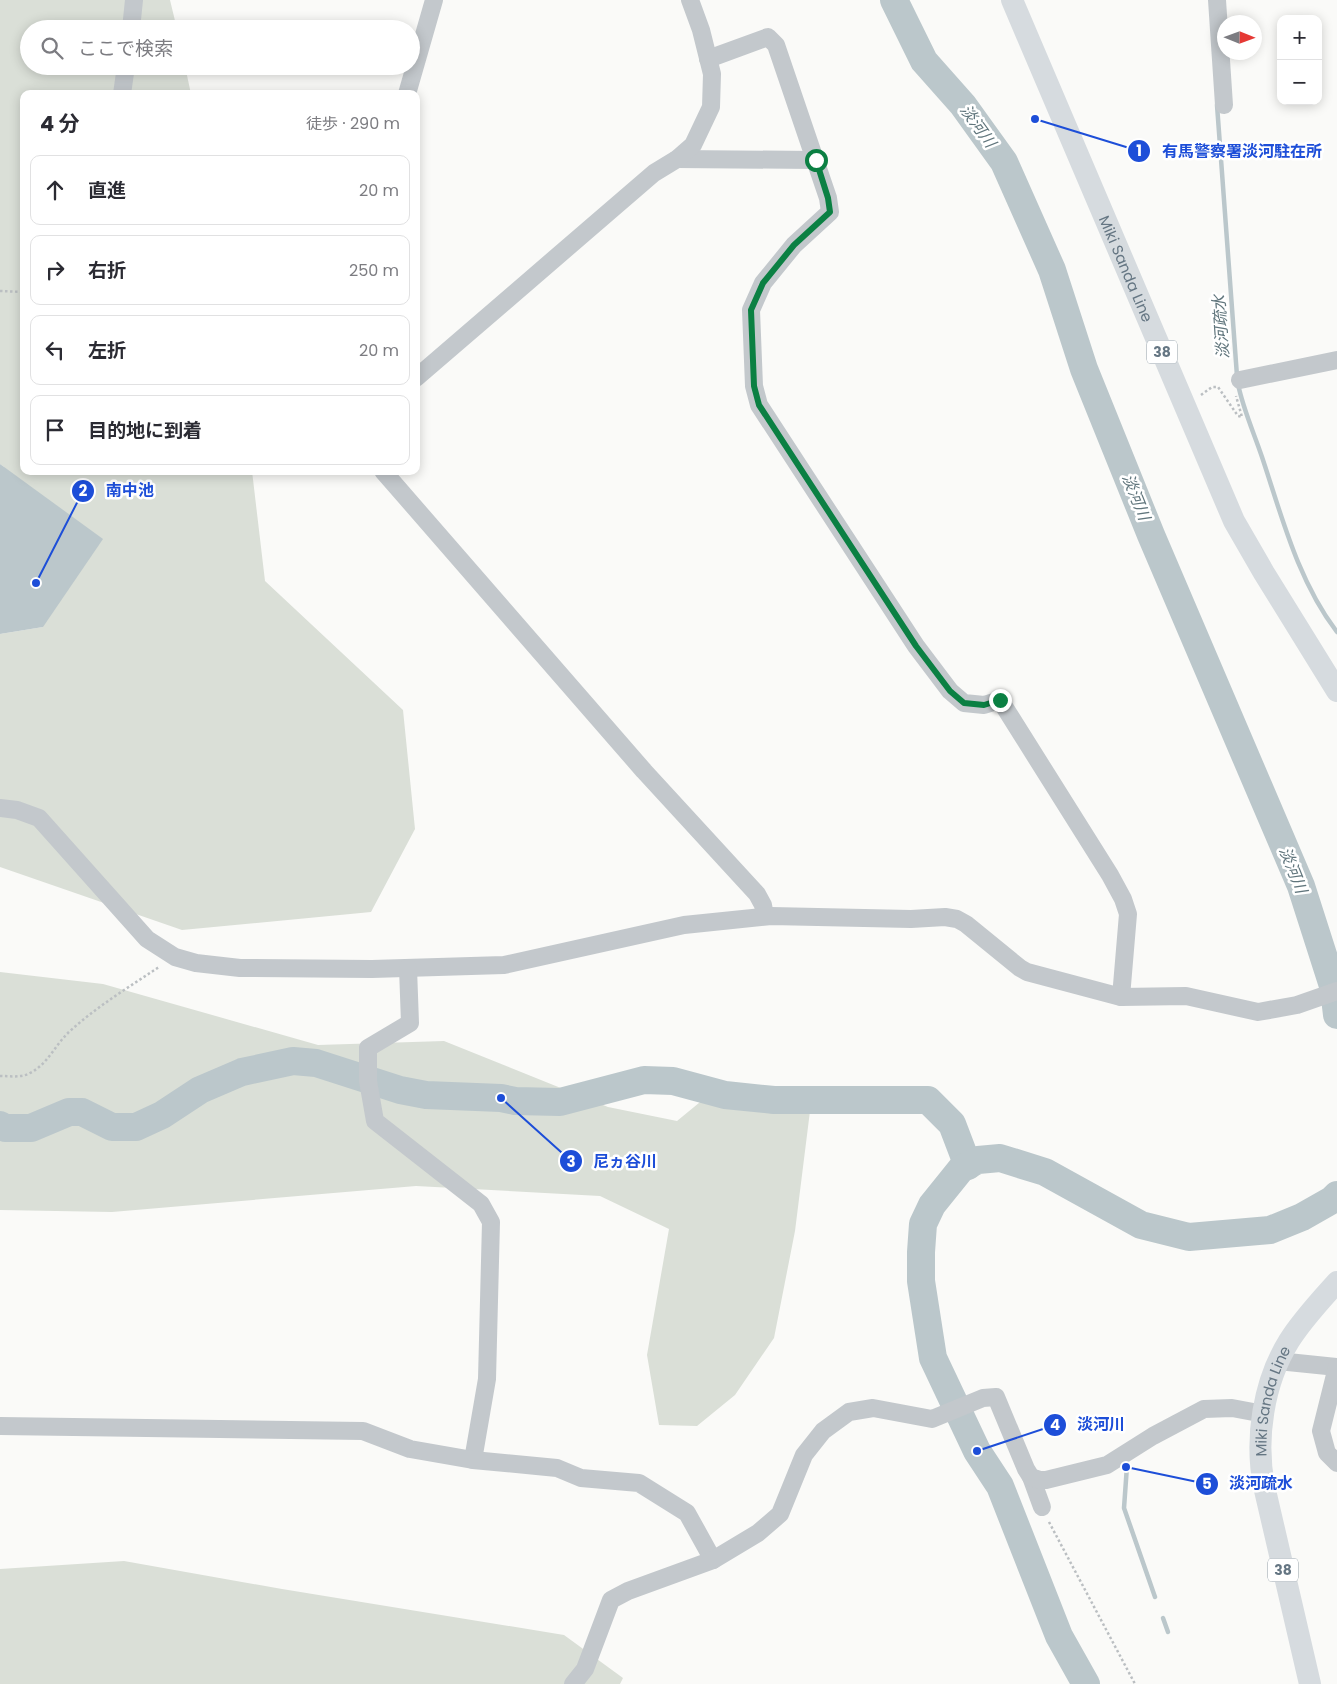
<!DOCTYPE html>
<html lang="ja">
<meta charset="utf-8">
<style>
:root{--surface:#fff;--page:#f7f7f7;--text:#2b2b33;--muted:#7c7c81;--line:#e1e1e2}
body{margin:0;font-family:Poppins,"Noto Sans JP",sans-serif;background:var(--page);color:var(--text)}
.controls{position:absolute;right:15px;top:15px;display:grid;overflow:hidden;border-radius:10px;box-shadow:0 2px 12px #0003}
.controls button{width:45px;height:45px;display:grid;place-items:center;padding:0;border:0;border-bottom:1px solid var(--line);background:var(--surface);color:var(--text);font:25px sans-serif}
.compass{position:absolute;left:1217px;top:15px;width:45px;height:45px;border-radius:50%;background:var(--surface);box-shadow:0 2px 12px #0003;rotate:91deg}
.stop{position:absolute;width:15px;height:15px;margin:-11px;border:4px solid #0b8043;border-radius:50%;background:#fff}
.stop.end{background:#0b8043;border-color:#fff;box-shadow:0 1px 5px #0008}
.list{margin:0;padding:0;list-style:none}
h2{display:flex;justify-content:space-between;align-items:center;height:65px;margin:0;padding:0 20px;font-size:21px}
h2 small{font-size:16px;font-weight:400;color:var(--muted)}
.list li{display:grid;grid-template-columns:32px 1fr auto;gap:15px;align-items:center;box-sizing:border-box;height:70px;margin:0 10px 10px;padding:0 10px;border:1px solid var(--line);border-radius:10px}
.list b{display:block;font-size:19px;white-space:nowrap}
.list em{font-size:16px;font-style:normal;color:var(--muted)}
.icon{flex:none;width:28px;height:28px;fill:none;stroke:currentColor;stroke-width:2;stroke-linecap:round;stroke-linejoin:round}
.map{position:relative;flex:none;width:1337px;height:1684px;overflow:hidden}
.search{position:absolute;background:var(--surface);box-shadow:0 2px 12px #0003;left:20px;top:20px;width:400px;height:55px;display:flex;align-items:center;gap:12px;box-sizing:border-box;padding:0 18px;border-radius:28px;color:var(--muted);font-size:19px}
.panel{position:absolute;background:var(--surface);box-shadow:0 2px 12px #0003;left:20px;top:90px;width:400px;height:385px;border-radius:10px}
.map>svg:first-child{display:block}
</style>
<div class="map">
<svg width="1337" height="1684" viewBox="0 0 1337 1684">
<rect width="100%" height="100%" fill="#fafaf8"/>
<g fill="#dadfd7">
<polygon points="0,0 170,0 177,29 29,29 29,66 185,66 191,94 24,94 24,471 252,471 265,581 403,710 415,829 371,912 182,930 0,867 0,634 43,627 4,467 0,464"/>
<polygon points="0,972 103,984 318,1045 444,1041 608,1107 677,1121 722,1084 810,1111 795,1231 774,1338 735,1395 697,1426 659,1425 647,1355 669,1229 600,1196 416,1186 112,1212 0,1210"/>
<polygon points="124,1561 282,1589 564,1635 623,1678 620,1684 0,1684 0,1569"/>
</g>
<polygon fill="#bbc7cb" points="0,464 103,539 43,627 0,634"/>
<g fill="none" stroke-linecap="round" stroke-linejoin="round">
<g stroke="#bbc7cb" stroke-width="4.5">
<polyline points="1217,105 1237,376"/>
<path d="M1238,384c5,25 16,49 24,73 20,60 36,124 75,175"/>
<polyline points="1127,1466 1124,1508 1155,1597"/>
<polyline points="1163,1618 1168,1632"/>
</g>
<g stroke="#bbc7cb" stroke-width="28">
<polyline points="894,0 924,61 963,105 1004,162 1052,270 1084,369 1151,535 1301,886 1334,989 1337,1015"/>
<polyline points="0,1125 5,1128 31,1128 69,1112 82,1112 112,1127 136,1127 162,1115 200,1090 242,1072 293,1061 316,1063 400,1090 426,1095 501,1098 515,1101 560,1102 644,1080 673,1081 725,1095 774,1100 928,1100 952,1124 968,1166"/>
<polyline points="1086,1684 1059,1636 1000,1486 977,1451 933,1358 921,1281 921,1252 923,1224 932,1205 961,1169 978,1160 1000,1158 1045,1172 1141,1225 1189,1237 1270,1230 1302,1217 1332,1200 1337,1195"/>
</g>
<g stroke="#bbbfc2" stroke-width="2.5" stroke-dasharray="2.5 2.5" stroke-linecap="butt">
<polyline points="0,291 24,292"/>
<polyline points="1201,395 1212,387 1218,387 1238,416 1242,417 1236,396"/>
<path d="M0,1076c10,0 21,2 30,-3 18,-9 25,-28 39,-41 27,-25 60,-45 90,-65"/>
<polyline points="1049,1522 1135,1684"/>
</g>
<g stroke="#c3c8cc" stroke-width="18">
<polyline points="1217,0 1224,105"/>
<polyline points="131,29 134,0"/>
<polyline points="708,59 768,37 776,45 828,198 830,212 794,245 763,283 751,310 754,386 759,405 916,646 950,691 964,703 984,705 1000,700 1110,875 1123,899 1128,914 1121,997"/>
<polyline points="122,94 126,66"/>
<polyline points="407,94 434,0"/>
<polyline points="677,159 815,160"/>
<polyline points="416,378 654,173 677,159 693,145 711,107 712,74 701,30 690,0"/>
<polyline points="1240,380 1337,360"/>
<polyline points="383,471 644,771 757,894 763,905 765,916"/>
<polyline points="0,808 17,810 39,818 147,939 175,957 196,963 240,968 372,969 504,965 684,925 771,916 911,919 945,917 957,919 966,924 1020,968 1027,972 1121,997 1186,996 1258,1012 1297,1005 1337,991"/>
<polyline points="408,968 410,1023 368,1048 368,1081 375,1121 481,1204 491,1222 487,1379 473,1460"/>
<polyline points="1278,1361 1337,1367"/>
<polyline points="1337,1367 1321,1431 1327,1453 1337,1463"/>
<polyline points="0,1426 363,1431 410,1449 473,1460 557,1468 581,1478 639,1483 687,1513 713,1560"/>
<polyline points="1031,1477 1042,1507"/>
<polyline points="573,1684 585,1669 611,1600 628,1591 713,1560 758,1533 780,1514 804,1455 823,1431 849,1412 873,1408 932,1419 983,1398 996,1397 1026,1469 1031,1477 1040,1480 1046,1480 1107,1465 1153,1436 1204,1409 1232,1408 1264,1414"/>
</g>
<g stroke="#d6dbdf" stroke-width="22">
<path id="s1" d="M1012,0l222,521 30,52 73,118"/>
<path id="s2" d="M1310,1684l-46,-198c-9,-47 -1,-103 25,-145 13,-21 31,-40 48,-59"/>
</g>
</g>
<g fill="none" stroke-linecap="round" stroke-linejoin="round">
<polyline stroke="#0b8043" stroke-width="6" points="816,160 828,198 830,212 794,245 763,283 751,310 754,386 759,405 916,646 950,691 964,703 984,705 1000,700"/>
</g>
<g text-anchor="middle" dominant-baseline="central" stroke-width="5" stroke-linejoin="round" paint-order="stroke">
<g fill="#fff" stroke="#939fa8" stroke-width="1">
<rect x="1147" y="340.5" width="30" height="23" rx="4"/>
<rect x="1268" y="1558.5" width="30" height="23" rx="4"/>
</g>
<g font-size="14" font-weight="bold" fill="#657683">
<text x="1162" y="352">38</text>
<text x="1283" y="1570">38</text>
</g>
<g font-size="15" fill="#657683" stroke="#fff">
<text stroke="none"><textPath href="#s1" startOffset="292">Miki Sanda Line</textPath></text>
<text stroke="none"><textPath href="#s2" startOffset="290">Miki Sanda Line</textPath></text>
</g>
<g font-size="16" font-style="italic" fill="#60757c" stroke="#fff">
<text transform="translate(978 126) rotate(54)">淡河川</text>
<text transform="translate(1221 327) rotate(-94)">淡河疏水</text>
<text transform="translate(1136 497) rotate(68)">淡河川</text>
<text transform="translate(1293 870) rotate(68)">淡河川</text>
</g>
</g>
<path fill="none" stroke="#1d4ed8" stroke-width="2" d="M1035 119L1139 151M36 583L83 491M501 1098L571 1161M977 1451L1055 1425M1126 1467L1207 1484"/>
<g fill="#1d4ed8" stroke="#fff" stroke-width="2">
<circle cx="1035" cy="119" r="5"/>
<circle cx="36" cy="583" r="5"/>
<circle cx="501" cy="1098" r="5"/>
<circle cx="977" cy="1451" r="5"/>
<circle cx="1126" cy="1467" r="5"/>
<circle cx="1139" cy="151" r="12"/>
<circle cx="83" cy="491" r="12"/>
<circle cx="571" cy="1161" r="12"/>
<circle cx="1055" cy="1425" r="12"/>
<circle cx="1207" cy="1484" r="12"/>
</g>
<g font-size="15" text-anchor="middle" font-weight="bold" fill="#fff">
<text x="1139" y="156">1</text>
<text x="83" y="496">2</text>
<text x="571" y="1167">3</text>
<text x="1055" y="1430">4</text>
<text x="1207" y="1489">5</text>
</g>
<g font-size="16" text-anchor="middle" font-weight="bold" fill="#1d4ed8" stroke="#fff" stroke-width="5" stroke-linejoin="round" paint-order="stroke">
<text x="1242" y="157">有馬警察署淡河駐在所</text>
<text x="130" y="496">南中池</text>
<text x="625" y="1167">尼ヵ谷川</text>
<text x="1101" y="1430">淡河川</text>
<text x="1261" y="1489">淡河疏水</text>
</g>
</svg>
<div class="controls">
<button>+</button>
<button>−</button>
</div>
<svg class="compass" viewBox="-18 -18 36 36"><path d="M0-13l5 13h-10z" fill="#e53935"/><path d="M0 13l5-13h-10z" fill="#7c7c81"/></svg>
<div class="stop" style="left:816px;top:160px"></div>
<div class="stop end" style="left:1000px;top:700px"></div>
<div class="search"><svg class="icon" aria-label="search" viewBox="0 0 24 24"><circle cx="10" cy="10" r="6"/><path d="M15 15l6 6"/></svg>ここで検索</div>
<section class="panel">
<h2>4 分<small>徒歩 · 290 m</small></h2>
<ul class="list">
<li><svg class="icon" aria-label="ahead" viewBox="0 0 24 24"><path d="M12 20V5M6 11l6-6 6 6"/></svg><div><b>直進</b></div><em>20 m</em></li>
<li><svg class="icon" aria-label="right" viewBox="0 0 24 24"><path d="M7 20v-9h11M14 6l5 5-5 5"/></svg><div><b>右折</b></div><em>250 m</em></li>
<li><svg class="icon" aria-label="left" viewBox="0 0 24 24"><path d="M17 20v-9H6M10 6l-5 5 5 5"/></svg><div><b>左折</b></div><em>20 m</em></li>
<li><svg class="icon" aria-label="arrive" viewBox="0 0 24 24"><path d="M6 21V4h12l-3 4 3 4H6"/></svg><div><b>目的地に到着</b></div></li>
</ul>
</section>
</div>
